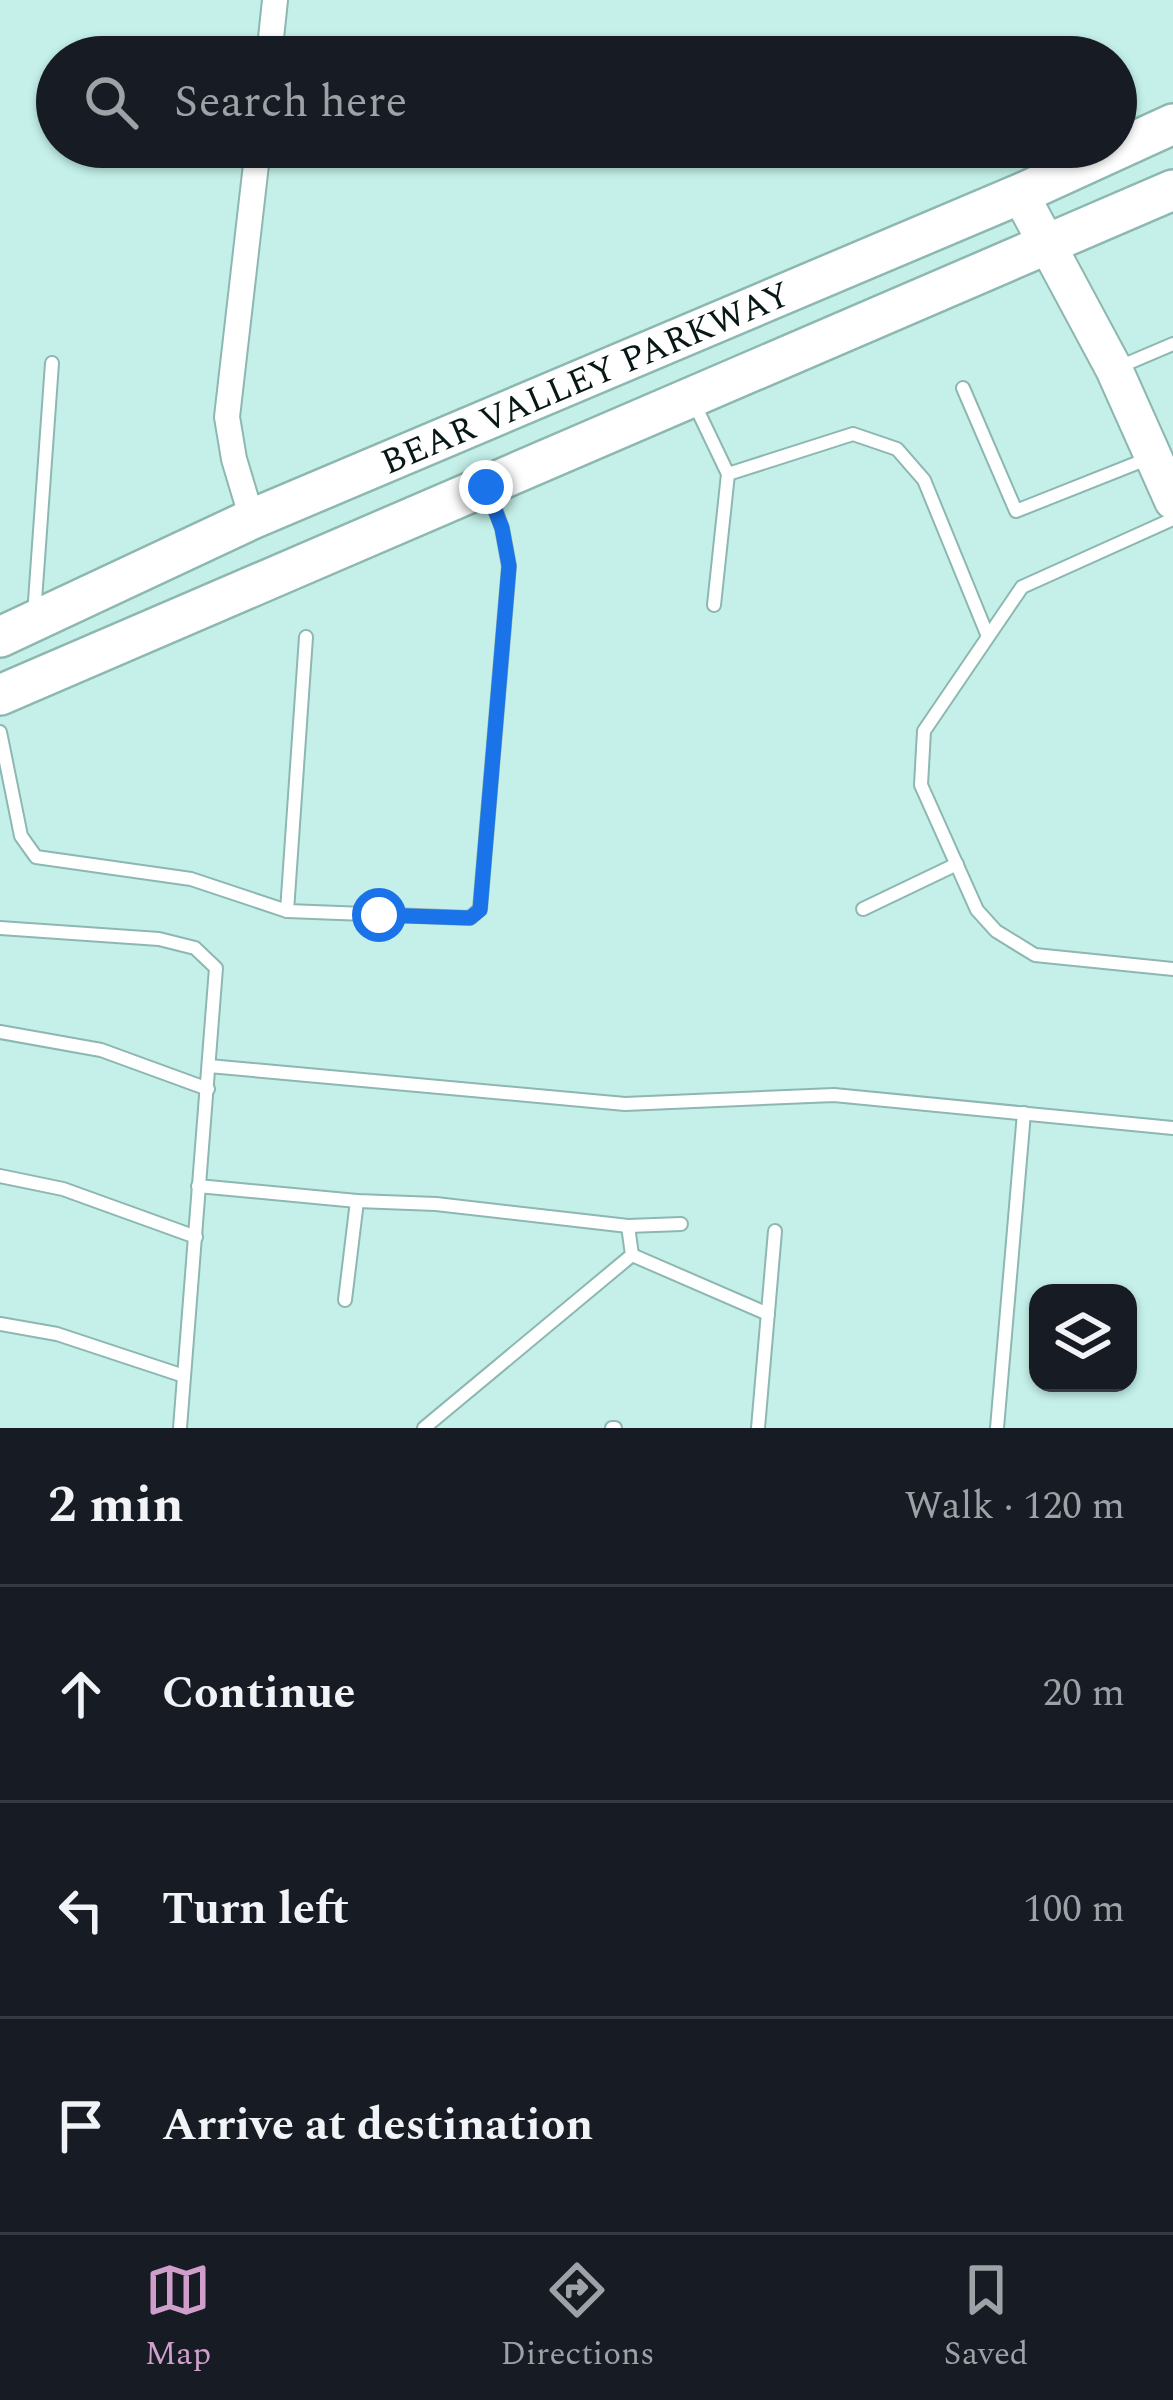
<!DOCTYPE html>
<meta charset="utf-8">
<style>
:root{--surface:#171b24;--page:#242831;--text:#f1f3f6;--muted:#9ea1a6;--line:#363941;--accent:#d09eca}
body{margin:0;font-family:Spectral,serif;background:var(--page);color:var(--text)}
.controls{position:absolute;right:36px;bottom:36px;display:grid;overflow:hidden;border-radius:24px;box-shadow:0 3px 9px #0004}
.controls button{width:108px;height:108px;display:grid;place-items:center;padding:0;border:0;border-bottom:3px solid var(--line);background:var(--surface);color:var(--text);font:60px sans-serif}
.stop{position:absolute;width:36px;height:36px;margin:-27px;border:9px solid #1a73e8;border-radius:50%;background:#fff}
.stop.end{background:#1a73e8;border-color:#fff;box-shadow:0 3px 12px #0008}
.list{margin:0;padding:0;list-style:none}
h2{display:flex;justify-content:space-between;align-items:center;height:156px;margin:0;padding:0 48px;font-size:51px}
h2 small{font-size:39px;font-weight:400;color:var(--muted)}
.list li{display:grid;grid-template-columns:78px 1fr auto;gap:36px;align-items:center;box-sizing:border-box;height:216px;padding:0 48px;border-top:3px solid var(--line)}
.list b{display:block;font-size:45px;white-space:nowrap}
.list em{font-size:39px;font-style:normal;color:var(--muted)}
.icon{flex:none;width:66px;height:66px;fill:none;stroke:currentColor;stroke-width:2;stroke-linecap:round;stroke-linejoin:round}
.map{position:relative;flex:none;width:1173px;height:1428px;overflow:hidden}
.search{position:absolute;background:var(--surface);box-shadow:0 3px 9px #0004;left:36px;right:36px;top:36px;height:132px;display:flex;align-items:center;gap:30px;box-sizing:border-box;padding:0 42px;border-radius:66px;color:var(--muted);font-size:45px}
.sheet{height:804px;background:var(--surface)}
nav{display:flex;justify-content:space-around;align-items:center;box-sizing:border-box;height:168px;border-top:3px solid var(--line);background:var(--surface);font-size:33px;color:var(--muted)}
nav a{display:grid;justify-items:center;gap:6px}
nav .on{color:var(--accent)}
.map>svg:first-child{display:block}
</style>
<div class="map">
<svg width="1173" height="1428" viewBox="0 0 1173 1428">
<rect width="100%" height="100%" fill="#c4f0e9"/>
<g fill="none" stroke-linecap="round" stroke-linejoin="round">
<defs>
<g id="service">
<polyline points="1119,367 1173,344"/>
<polyline points="963,388 1016,511 1152,457"/>
<polyline points="695,405 728,474 714,605"/>
<polyline points="728,474 853,434 897,449 924,480 987,634"/>
<polyline points="1173,519 1022,587 924,731 921,785 977,910 996,931 1035,955 1173,969"/>
<polyline points="34,615 52,363"/>
<polyline points="0,732 21,836 36,857 191,879 287,911 470,918 480,909 509,566 502,528 489,493"/>
<polyline points="863,909 957,864"/>
<polyline points="287,911 306,637"/>
<polyline points="0,928 159,939 195,948 216,968 180,1428"/>
<polyline points="0,1032 101,1050 208,1089"/>
<polyline points="209,1066 625,1104 834,1095 1173,1128"/>
<polyline points="0,1176 63,1189 196,1237"/>
<polyline points="198,1186 357,1201 436,1204 628,1226 681,1224"/>
<polyline points="632,1255 768,1314"/>
<polyline points="345,1300 357,1201"/>
<polyline points="0,1324 57,1334 184,1376"/>
<polyline points="424,1428 632,1255 628,1226"/>
<polyline points="612,1428 615,1428"/>
<polyline points="758,1428 775,1231"/>
<polyline points="997,1428 1024,1113"/>
</g>
<g id="minor">
<polyline points="269,57 275,0"/>
<polyline points="252,519 234,459 227,417 258,147"/>
</g>
<polyline id="secondary" points="1020,194 1114,369 1173,501"/>
<g id="primary">
<polyline points="0,637 252,519 1020,194 1173,124"/>
<polyline points="0,695 1173,190"/>
</g>
</defs>
<use href="#service" stroke="#8db7b1" stroke-width="16"/>
<use href="#minor" stroke="#8db7b1" stroke-width="28"/>
<use href="#secondary" stroke="#8db7b1" stroke-width="40"/>
<use href="#primary" stroke="#8db7b1" stroke-width="44"/>
<use href="#service" stroke="#fff" stroke-width="12"/>
<use href="#minor" stroke="#fff" stroke-width="24"/>
<use href="#secondary" stroke="#fff" stroke-width="36"/>
<use href="#primary" stroke="#fff" stroke-width="39"/>
</g>
<g fill="none" stroke-linecap="round" stroke-linejoin="round">
<polyline stroke="#1a73e8" stroke-width="15" points="379,915 470,918 480,910 509,566 502,528 486,487"/>
</g>
<g text-anchor="middle" dominant-baseline="central" stroke-width="12" stroke-linejoin="round" paint-order="stroke">
<g font-size="36" fill="#081816" stroke="#fff">
<text transform="translate(586 379) rotate(-23)">BEAR VALLEY PARKWAY</text>
</g>
</g>
</svg>
<div class="controls">
<button><svg class="icon" aria-label="layers" viewBox="0 0 24 24"><path d="M12 4l9 5-9 5-9-5zM3 14l9 5 9-5"/></svg></button>
</div>
<div class="stop" style="left:379px;top:915px"></div>
<div class="stop end" style="left:486px;top:487px"></div>
<div class="search"><svg class="icon" aria-label="search" viewBox="0 0 24 24"><circle cx="10" cy="10" r="6"/><path d="M15 15l6 6"/></svg>Search here</div>
</div>
<section class="sheet">
<h2>2 min<small>Walk · 120 m</small></h2>
<ul class="list">
<li><svg class="icon" aria-label="ahead" viewBox="0 0 24 24"><path d="M12 20V5M6 11l6-6 6 6"/></svg><div><b>Continue</b></div><em>20 m</em></li>
<li><svg class="icon" aria-label="left" viewBox="0 0 24 24"><path d="M17 20v-9H6M10 6l-5 5 5 5"/></svg><div><b>Turn left</b></div><em>100 m</em></li>
<li><svg class="icon" aria-label="arrive" viewBox="0 0 24 24"><path d="M6 21V4h12l-3 4 3 4H6"/></svg><div><b>Arrive at destination</b></div></li>
</ul>
</section>
<nav>
<a class="on"><svg class="icon" aria-label="map" viewBox="0 0 24 24"><path d="M3 6l6-2 6 2 6-2v14l-6 2-6-2-6 2zM9 4v14M15 6v14"/></svg>Map</a>
<a><svg class="icon" aria-label="directions" viewBox="0 0 24 24"><path d="M12 3l9 9-9 9-9-9zM9 14v-3h6M13 9l2 2-2 2"/></svg>Directions</a>
<a><svg class="icon" aria-label="saved" viewBox="0 0 24 24"><path d="M7 4h10v16l-5-4-5 4z"/></svg>Saved</a>
</nav>
